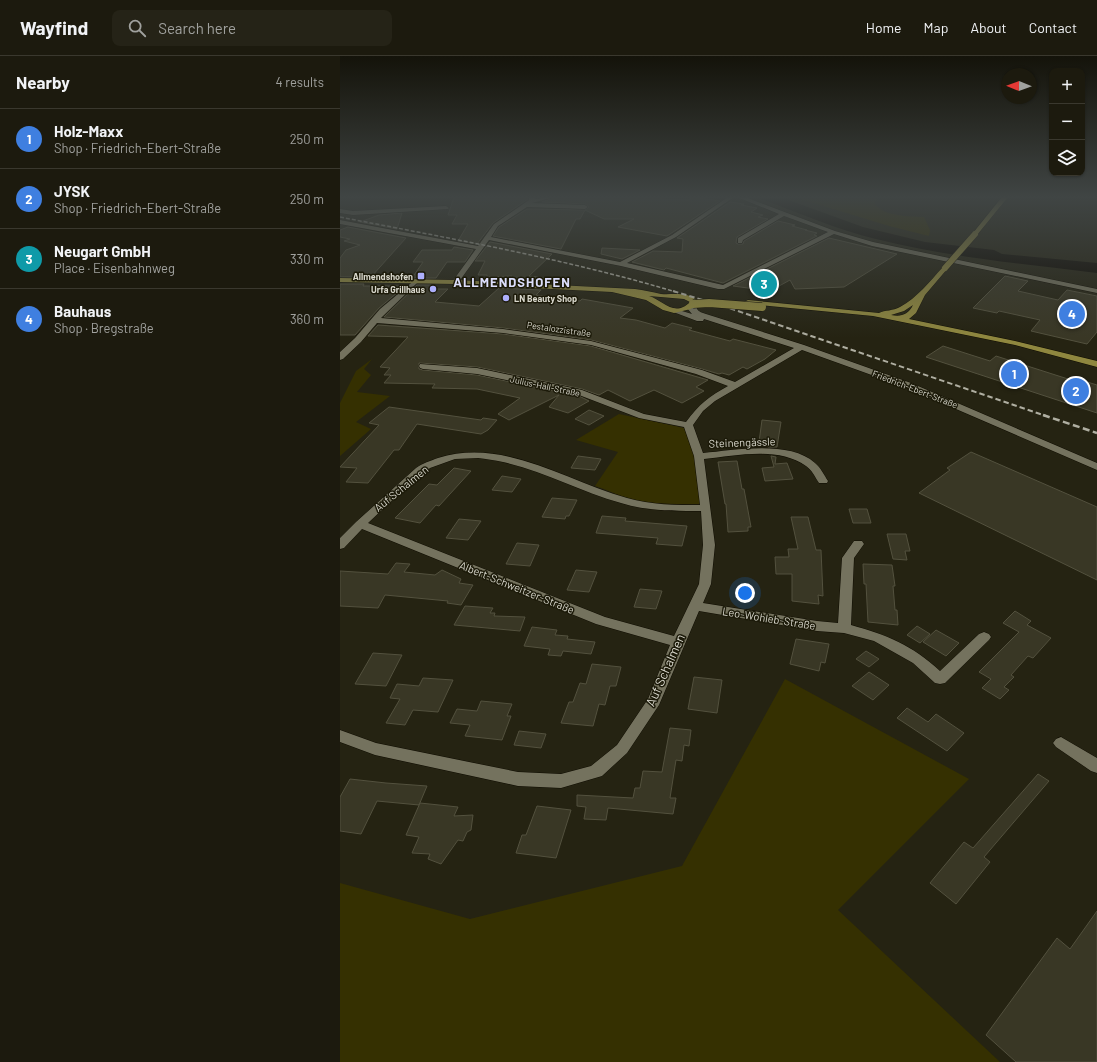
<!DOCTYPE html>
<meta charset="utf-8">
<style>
:root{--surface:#1c1a0e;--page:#252317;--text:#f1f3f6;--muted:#a0a19e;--line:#3a382e;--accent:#adaffb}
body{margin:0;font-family:Barlow,sans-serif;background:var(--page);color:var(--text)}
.controls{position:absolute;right:12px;top:12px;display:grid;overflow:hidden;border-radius:8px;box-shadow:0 1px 3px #0004}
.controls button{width:36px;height:36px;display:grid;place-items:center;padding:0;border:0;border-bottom:1px solid var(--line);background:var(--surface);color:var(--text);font:20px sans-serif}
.compass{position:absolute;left:661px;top:12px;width:36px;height:36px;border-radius:50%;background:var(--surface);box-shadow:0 1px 3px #0004;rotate:271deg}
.you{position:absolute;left:405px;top:537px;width:14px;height:14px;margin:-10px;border:3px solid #fff;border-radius:50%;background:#1a73e8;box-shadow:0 0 0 6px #1a73e833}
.badge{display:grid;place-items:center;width:26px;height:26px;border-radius:50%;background:var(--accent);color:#fff;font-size:13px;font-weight:700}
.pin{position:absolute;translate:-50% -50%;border:2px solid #fff;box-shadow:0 1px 4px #0006}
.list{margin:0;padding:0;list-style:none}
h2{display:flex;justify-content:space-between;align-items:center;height:52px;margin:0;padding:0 16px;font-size:17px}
h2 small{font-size:13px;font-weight:400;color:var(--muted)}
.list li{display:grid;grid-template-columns:26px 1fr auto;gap:12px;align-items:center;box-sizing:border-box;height:60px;padding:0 16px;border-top:1px solid var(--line)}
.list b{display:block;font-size:15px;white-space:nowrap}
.list p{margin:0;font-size:13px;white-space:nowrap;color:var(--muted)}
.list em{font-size:13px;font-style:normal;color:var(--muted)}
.icon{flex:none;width:22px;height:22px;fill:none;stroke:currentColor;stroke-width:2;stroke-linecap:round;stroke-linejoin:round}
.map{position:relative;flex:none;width:757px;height:1006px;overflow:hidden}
header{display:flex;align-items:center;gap:24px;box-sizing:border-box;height:56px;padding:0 20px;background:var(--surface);border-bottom:1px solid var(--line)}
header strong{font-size:19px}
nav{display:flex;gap:22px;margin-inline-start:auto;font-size:14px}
.search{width:280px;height:36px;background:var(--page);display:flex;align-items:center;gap:10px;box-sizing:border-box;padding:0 14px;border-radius:8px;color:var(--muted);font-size:15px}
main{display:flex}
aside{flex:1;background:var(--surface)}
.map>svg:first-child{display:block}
</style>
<header>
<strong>Wayfind</strong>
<div class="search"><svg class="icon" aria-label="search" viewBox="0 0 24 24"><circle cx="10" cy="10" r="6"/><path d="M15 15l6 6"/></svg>Search here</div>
<nav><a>Home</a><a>Map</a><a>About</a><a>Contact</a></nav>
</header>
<main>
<aside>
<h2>Nearby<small>4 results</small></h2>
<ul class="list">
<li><span class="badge" style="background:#3f7fe0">1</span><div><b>Holz-Maxx</b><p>Shop · Friedrich-Ebert-Straße</p></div><em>250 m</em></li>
<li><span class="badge" style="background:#3f7fe0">2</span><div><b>JYSK</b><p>Shop · Friedrich-Ebert-Straße</p></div><em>250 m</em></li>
<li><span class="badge" style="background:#0f9aa8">3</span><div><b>Neugart GmbH</b><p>Place · Eisenbahnweg</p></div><em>330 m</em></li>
<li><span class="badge" style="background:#3f7fe0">4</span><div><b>Bauhaus</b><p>Shop · Bregstraße</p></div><em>360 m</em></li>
</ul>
</aside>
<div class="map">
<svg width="757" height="1006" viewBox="0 0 757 1006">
<rect width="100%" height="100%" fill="#252312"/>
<g fill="#353001">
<path d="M454,141h85l-4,4v3c10,13 34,12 49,13l6,13 -1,6 -40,-10z"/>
<polygon points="32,303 24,313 31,319 17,336 50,340 16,366 31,373 0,400 0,347 16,315"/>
<path d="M279,358l65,14 11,28 5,48c-25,0 -51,1 -75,-7 -10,-3 -20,-8 -30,-11l23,-34 -42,-12z"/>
<polygon points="445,623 629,723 498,854 660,1006 0,1006 0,827 130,863 342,810"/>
</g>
<path fill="#0c0800" d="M416,141h24l83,30 62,15 69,8 8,4 95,9v10c-74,-9 -149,-16 -221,-34 -41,-10 -81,-28 -120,-42z"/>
<g fill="#393725" stroke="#53513e">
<polygon points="114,141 188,141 188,143 153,167 137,188 118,185 128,168 112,168 117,159 108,159"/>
<polygon points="215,141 322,141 321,143 349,144 352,141 380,145 327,180 278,171 294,163 264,163 245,154 249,151 245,148 202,146"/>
<polygon points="390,146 404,148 401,149 417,152 411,156 423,159 418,161 428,163 397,181 396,187 398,188 403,188 404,185 438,165 455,169 452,170 467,174 465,174 477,177 474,179 477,180 383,227 326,212 324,214 292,206 313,195 342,196 343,183 337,182"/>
<polygon points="187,153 245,154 240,163 236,163 221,193 153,180 159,171"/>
<polygon points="62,157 57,173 20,166 39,159"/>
<polygon points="8,171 66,182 31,221 0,221 0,202 6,194 20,189 4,185 10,183 0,181 0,174"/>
<polygon points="489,182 557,198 504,231 455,233 450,224 430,235 393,230"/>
<polygon points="150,186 212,198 189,220 213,223 208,227 166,225 172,220 147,221 147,219 138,219 145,205 135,205"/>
<polygon points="114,191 133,194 125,206 107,206 96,222 72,222 83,206 73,206 82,194 112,194"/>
<polygon points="262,192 300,194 282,203 261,198"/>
<polygon points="665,220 688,225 678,235 718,244 727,234 757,240 757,276 747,288 691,275 700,264 659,255 657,257 633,252"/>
<polygon points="0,228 24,228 23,230 65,230 39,252 15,279 0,279"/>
<polygon points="77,229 92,229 89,233 108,233 95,246 139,250 159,232 201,234 196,239 240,245 242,243 293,252 280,262 296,264 325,272 332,267 352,272 349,274 390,285 393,283 436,294 425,303 407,313 403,311 389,319 382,317 379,318 362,313 251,284 163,272 44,261"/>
<polygon points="38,269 163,278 251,290 368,324 356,331 364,335 342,347 314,334 290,345 268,334 259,339 242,333 137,311 79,307 79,313 83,314 137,319 239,340 249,345 228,357 209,351 219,339 169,364 158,358 180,342 137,333 92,332 95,328 44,327 51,319 44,319 50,312 40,311 68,281 28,280"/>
<polygon points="603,290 650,305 656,300 728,323 731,321 757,329 757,357 586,301"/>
<polygon points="49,351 141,364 143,362 157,364 148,374 141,378 77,368 59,394 54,394 28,427 6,426 17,412 0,411 39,369 29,367"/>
<polygon points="249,354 264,360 249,369 235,363"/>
<polygon points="422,364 441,366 437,391 428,391 427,386 419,386"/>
<polygon points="631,396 757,451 757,524 579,437 610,414 607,412"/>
<polygon points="238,400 261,403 255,414 231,412"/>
<polygon points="431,400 436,401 435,408 447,407 453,423 425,425 422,412 434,411"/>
<polygon points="397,405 402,433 404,433 411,471 408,471 408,475 388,476 386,448 385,448 378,406"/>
<polygon points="114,412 131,415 99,450 96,449 80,467 55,462 89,428 97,429"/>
<polygon points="162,420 181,423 172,436 152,434"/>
<polygon points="212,442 237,444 229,460 226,460 225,463 202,461"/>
<polygon points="509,453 527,453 531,467 513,467"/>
<polygon points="262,460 286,462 285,465 347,470 342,490 316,488 318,482 256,477"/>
<polygon points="451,461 468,461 476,494 481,494 483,540 478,539 479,548 452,545 452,518 436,518 435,501 449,501 448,493 458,493"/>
<polygon points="119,463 141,465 128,484 106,482"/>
<polygon points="547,478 566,478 570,495 565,495 567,504 553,503"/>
<polygon points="177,487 199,489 190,510 166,508"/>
<polygon points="56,507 70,508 64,516 95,519 102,514 121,523 119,527 133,529 121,549 107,547 108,545 45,539 38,552 0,550 0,515 48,518"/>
<polygon points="523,508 552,509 555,530 553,530 555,554 557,554 558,569 528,566 526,528 524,528"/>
<polygon points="236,514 257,516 249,536 227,534"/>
<polygon points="300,533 322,535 316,553 294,551"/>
<polygon points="125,550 153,552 150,557 155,557 154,560 185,561 180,575 114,569"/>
<polygon points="675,555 691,565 687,569 711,582 693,602 688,600 671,619 674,621 664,631 669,634 660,643 642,632 651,623 639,616 679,576 663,567"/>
<polygon points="577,570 590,578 580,587 567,579"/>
<polygon points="192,571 217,574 215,579 228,580 227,583 255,586 251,598 223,595 221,600 208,599 210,593 184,590"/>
<polygon points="596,574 619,587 606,600 583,586"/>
<polygon points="456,583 489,588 485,607 481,606 479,615 450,608"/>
<polygon points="526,595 539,603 529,611 516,603"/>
<polygon points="33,597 62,599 46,630 15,628"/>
<polygon points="252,608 281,611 276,630 270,630 265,649 259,648 253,670 221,667 229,646 233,646 240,627 246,628"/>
<polygon points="529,616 549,629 533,644 512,630"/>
<polygon points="354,621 382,624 377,657 348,653"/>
<polygon points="83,622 113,624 98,656 73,654 65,669 46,667 60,643 50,642 57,628 79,630"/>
<polygon points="141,645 172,648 167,660 171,660 162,684 125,680 130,669 110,667 117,653 137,655"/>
<polygon points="567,652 588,666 596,658 624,677 607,695 557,662"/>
<polygon points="330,672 351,674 349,690 344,689 342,705 336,704 330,742 336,742 333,758 268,752 266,764 244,763 246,751 237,750 237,739 293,742 295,732 300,732 303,715 322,716"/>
<polygon points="179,675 206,678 201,692 174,689"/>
<polygon points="698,718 709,725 644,801 650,806 616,848 590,827 624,786 633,792"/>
<polygon points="10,723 46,727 87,730 79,749 37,745 21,778 0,775 0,741"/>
<polygon points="80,747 118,751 114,760 133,759 131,774 127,776 123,785 118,784 101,808 88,803 90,798 72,797 79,781 66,779"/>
<polygon points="197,750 231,754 216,802 176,797 182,779 186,779"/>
<polygon points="757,855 757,1006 676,1006 646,979 717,882 730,893"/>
</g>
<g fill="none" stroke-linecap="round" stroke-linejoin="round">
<defs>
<g id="minor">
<polygon points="189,141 195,141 195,143 214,141 192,147 245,149 248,151 245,153 187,151 158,170 151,181 280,206 332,179 388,141 394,141 336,181 287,207 383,229 488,176 444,160 403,184 402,187 398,187 398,182 439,158 397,141 405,141 495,175 533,186 757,233 757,237 532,190 494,178 384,233 378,233 281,210 149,184 118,227 116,228 112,226 136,193 0,168 0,164 138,190 154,168 189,144"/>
<polygon points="106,150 109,152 108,153 13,159 0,157 0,153 13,155"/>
<path d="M76,223l2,1v2l-37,36 122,11 88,12 111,29 33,12 59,-34 -90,-29 -1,2h-6l-29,-11 4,-2 20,6 -5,-6 2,-4h6c3,7 2,7 11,10l98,31 107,38 186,80v7l-192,-83 -103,-37 -87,51 -12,10 -10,14 10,28c32,-3 87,-13 112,10 6,5 9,12 13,18l-1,2h-8c-4,-6 -7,-13 -13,-17 -29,-20 -70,-10 -102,-7l11,86 -4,39 -8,19 114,18 21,2 4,-65 12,-17h8l2,3 -10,14 -3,67c36,10 61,20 89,46l39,-37 5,-2 5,2 2,3 -2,3 -44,43 -5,1 -5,-1 -22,-20 -39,-22 -30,-8 -27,-2 -118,-20 -40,94 -32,48 -25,23 -41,12 -43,-2 -143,-31 -35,-13v-12l36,13 142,29 43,2 30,-8 26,-21 31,-46 22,-54 -74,-21 -234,-95 -18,19 -4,1v-11l16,-16 60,-54c7,-5 14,-7 22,-10 65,-21 128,23 189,40 24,7 49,7 73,7l-6,-49 -10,-29 -45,-9 -60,-23 -102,-21 -54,-5 -3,-1 -1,-2 1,-2 57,4 105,22 62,24 42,8c13,-18 24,-26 42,-36l-32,-12 -105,-29 -88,-12 -126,-10 -16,19 -18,17 -3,1v-8l15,-14 25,-29zM138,402c8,1 17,2 25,4 41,9 78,30 118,41 26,8 53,8 80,8l2,34 -4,39 -25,52 -69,-19 -237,-94 31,-29 31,-26 25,-9z"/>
<polygon points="721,681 757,702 757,717 751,715 716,691 713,687 716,683"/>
</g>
<g id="major">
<polygon points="662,141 668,141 637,179 633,179 633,177"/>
<path d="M603,211l5,1 -23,27 -9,18 -7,6 106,22 82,20v6l-82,-22 -142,-29 -125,-12 -4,-2 4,-2 131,13c6,-3 14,-2 21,-6 17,-9 30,-26 43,-40zM573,249c-5,10 -12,12 -22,10l13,-4z"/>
<path d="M0,222l116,2 179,9c9,1 17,3 26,5 12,1 28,-3 37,8l-7,7 -17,4 -11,-3 -17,-10 -34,-8 -156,-8 -116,-2zM309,240l35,3 6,3c-16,16 -27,-2 -41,-6z"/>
</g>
</defs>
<use href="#minor" stroke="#0f0c01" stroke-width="1"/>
<use href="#major" stroke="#0f0c01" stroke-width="1"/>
<use href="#minor" fill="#74725e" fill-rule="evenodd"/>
<use href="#major" fill="#8f873f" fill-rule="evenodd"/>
<path stroke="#afaea1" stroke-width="1.5" stroke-dasharray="4 2" stroke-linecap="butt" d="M0,161c113,22 226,42 336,75"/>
<polyline stroke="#afaea1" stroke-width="2" stroke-dasharray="5.5 3" stroke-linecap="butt" points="333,235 389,252 706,360"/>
<polyline stroke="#afaea1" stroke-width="2.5" stroke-dasharray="7 3.5" stroke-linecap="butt" points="703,359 757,377"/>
<defs>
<polyline id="major-bridge-far1" points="605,212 635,178"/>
<polyline id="major-bridge" points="353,248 369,247 422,251"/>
</defs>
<use href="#major-bridge-far1" stroke="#0f0c01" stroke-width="7" stroke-linecap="butt"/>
<use href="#major-bridge" stroke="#0f0c01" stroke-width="9" stroke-linecap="butt"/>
<use href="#major-bridge-far1" stroke="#8f873f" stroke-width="6"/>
<use href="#major-bridge" stroke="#8f873f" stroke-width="8"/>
</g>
<linearGradient id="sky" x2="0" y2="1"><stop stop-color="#14130a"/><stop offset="0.5" stop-color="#404544"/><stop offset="1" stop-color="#404544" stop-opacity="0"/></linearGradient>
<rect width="757" height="282" fill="url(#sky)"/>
<g fill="#adaffb" stroke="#1c1a09" stroke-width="1.5">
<rect x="77" y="216" width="8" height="8" rx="2"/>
<circle cx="93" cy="233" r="4"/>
<circle cx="166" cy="242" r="4"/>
</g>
<g text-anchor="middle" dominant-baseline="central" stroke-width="3" stroke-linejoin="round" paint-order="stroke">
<g font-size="9" font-weight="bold" fill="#d8d7cc" stroke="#1c1a09" text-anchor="end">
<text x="73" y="220">Allmendshofen</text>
<text x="85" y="233">Urfa Grillhaus</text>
<text x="174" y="242" text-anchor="start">LN Beauty Shop</text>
</g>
<g font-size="9" fill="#d8d7cc" stroke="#1c1a09">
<text transform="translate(219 273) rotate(8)">Pestalozzistraße</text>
<text transform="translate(205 330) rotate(12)">Julius-Hall-Straße</text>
<text transform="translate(575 333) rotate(21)">Friedrich-Ebert-Straße</text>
</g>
<g font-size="11" fill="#d8d7cc" stroke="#1c1a09">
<text transform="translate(402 386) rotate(-2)">Steinengässle</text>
<text transform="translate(61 432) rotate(-39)">Auf Schalmen</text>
<text transform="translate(177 531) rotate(22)">Albert-Schweitzer-Straße</text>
<text transform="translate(429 562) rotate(9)">Leo-Wohleb-Straße</text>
</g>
<g font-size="13" font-weight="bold" letter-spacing="1" fill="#dcdefb" stroke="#1c1a09">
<text x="172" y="226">ALLMENDSHOFEN</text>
</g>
<g font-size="13" fill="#d8d7cc" stroke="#1c1a09">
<text transform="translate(325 614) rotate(-66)">Auf Schalmen</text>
</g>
</g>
</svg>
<div class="controls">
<button>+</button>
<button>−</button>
<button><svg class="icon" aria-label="layers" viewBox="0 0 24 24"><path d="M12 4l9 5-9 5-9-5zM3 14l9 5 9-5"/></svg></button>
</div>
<svg class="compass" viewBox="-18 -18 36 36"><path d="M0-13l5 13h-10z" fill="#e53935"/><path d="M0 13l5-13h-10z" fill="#a0a19e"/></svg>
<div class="you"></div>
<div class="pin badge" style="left:674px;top:318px;background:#3f7fe0">1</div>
<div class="pin badge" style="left:736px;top:335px;background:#3f7fe0">2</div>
<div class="pin badge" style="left:424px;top:228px;background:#0f9aa8">3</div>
<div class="pin badge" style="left:732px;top:258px;background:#3f7fe0">4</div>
</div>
</main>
